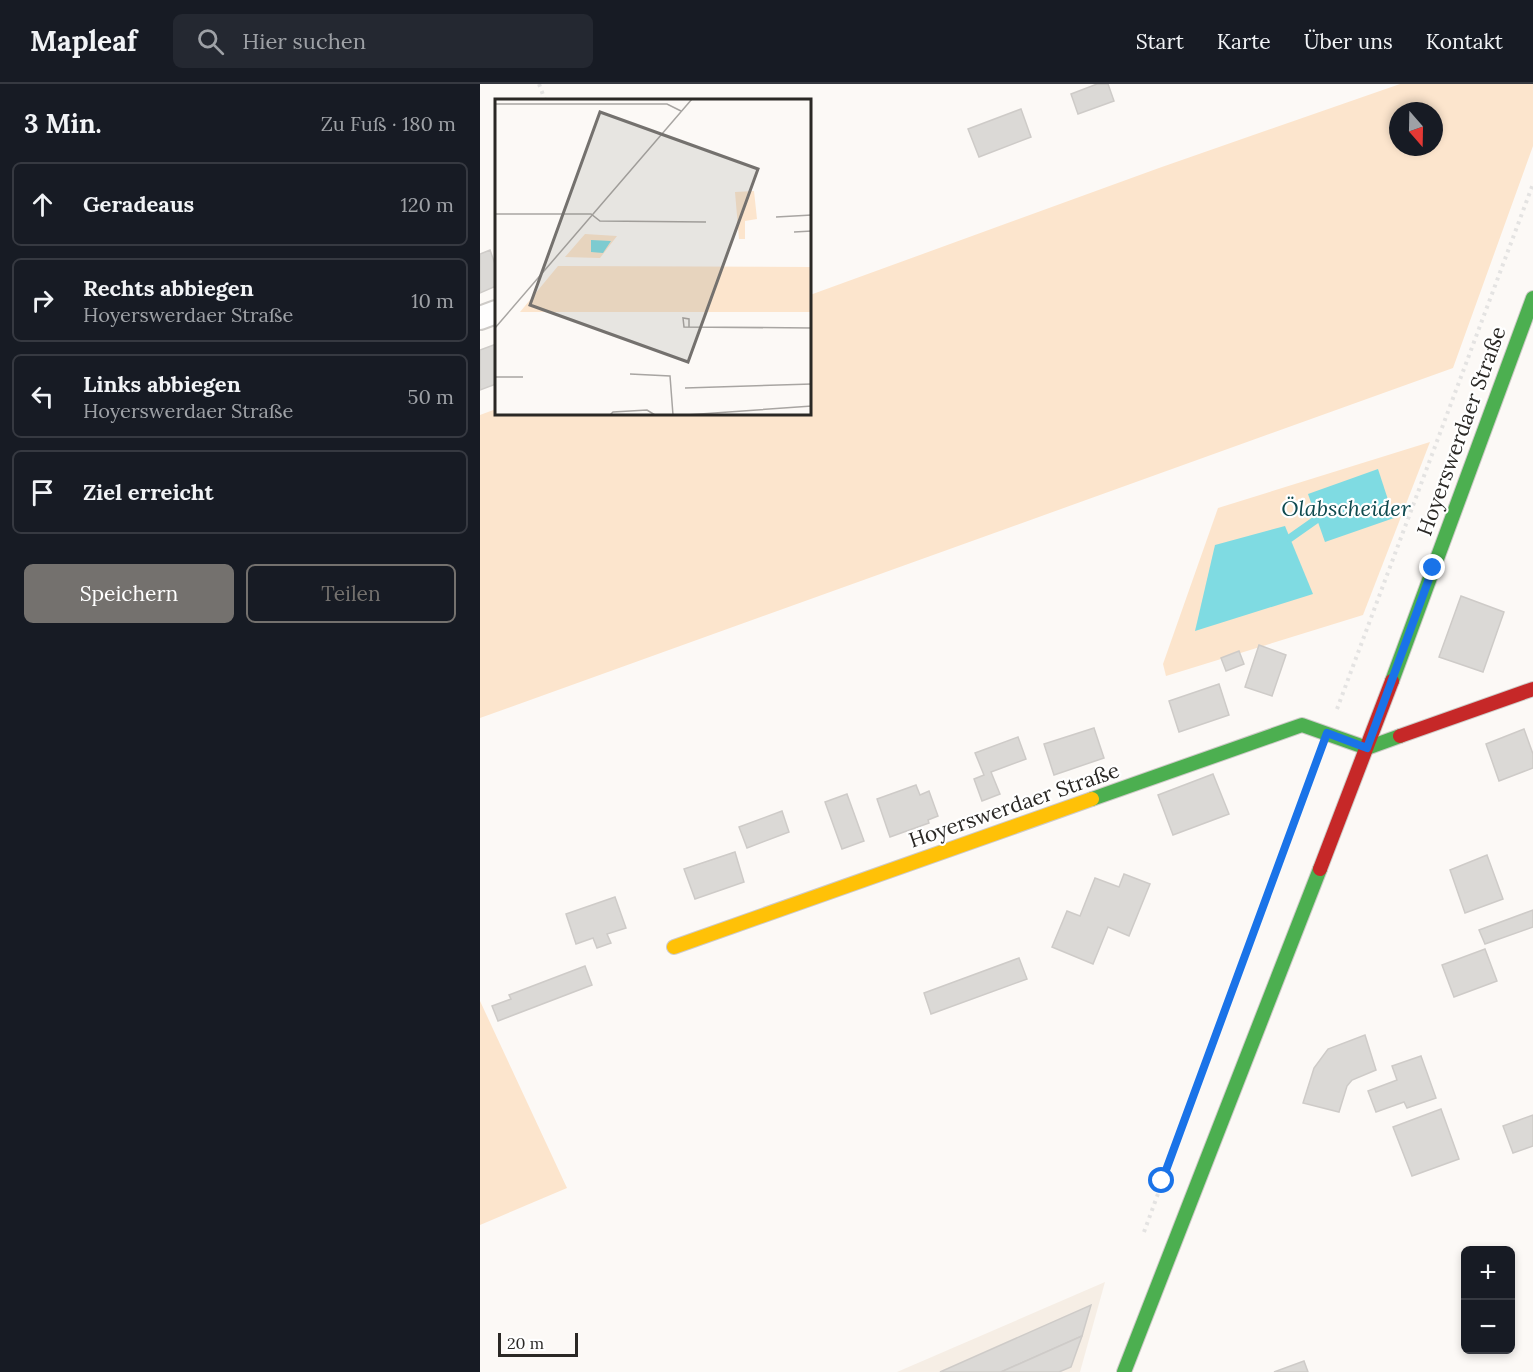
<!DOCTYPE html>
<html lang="de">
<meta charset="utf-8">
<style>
:root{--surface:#171b24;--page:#242831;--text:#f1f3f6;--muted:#9ea1a6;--line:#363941;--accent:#74716e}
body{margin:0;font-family:Lora,serif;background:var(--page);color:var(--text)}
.controls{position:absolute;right:18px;bottom:18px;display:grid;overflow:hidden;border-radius:9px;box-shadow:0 3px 9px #0003}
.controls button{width:54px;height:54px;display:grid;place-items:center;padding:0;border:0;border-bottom:2px solid var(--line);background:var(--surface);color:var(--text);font:30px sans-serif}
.compass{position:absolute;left:909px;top:18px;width:54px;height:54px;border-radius:50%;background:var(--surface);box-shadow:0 3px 9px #0003;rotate:160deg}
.scale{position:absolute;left:18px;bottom:15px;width:80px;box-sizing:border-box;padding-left:6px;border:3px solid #2a2825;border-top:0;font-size:16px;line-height:21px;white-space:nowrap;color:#2a2825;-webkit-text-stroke:4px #fff;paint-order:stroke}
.stop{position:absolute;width:18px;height:18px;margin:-14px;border:4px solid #1a73e8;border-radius:50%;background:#fff}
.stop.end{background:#1a73e8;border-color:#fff;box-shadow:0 2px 6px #0008}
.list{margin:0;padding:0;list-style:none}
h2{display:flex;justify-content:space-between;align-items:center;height:78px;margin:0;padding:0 24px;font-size:26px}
h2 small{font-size:20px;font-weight:400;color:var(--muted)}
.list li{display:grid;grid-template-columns:39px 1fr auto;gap:18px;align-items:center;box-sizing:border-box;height:84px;margin:0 12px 12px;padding:0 12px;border:2px solid var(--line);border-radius:9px}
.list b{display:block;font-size:22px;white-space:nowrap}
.list p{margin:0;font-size:20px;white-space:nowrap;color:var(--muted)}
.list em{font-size:20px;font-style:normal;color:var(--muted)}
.actions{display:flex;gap:12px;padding:18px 24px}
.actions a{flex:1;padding:14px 0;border:2px solid var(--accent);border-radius:9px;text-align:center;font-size:21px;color:var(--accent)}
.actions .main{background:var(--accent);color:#fff}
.icon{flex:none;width:33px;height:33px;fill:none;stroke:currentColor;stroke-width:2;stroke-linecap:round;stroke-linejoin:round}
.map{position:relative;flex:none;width:1053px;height:1288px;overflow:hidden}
header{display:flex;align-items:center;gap:36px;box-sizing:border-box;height:84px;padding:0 30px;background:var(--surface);border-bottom:2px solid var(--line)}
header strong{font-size:28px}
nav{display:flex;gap:33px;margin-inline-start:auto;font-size:21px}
.search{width:420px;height:54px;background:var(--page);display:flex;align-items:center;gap:15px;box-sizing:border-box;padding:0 21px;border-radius:9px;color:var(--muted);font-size:22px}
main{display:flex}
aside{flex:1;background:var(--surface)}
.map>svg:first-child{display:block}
</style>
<header>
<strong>Mapleaf</strong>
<div class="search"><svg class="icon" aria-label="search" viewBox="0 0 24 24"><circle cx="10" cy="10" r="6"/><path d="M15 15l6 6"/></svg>Hier suchen</div>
<nav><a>Start</a><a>Karte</a><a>Über uns</a><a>Kontakt</a></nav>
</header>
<main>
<aside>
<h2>3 Min.<small>Zu Fuß · 180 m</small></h2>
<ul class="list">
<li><svg class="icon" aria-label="ahead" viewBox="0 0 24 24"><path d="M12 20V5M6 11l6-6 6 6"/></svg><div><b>Geradeaus</b></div><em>120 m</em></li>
<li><svg class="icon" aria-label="right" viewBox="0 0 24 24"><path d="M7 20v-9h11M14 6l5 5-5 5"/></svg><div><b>Rechts abbiegen</b><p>Hoyerswerdaer Straße</p></div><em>10 m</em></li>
<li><svg class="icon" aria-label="left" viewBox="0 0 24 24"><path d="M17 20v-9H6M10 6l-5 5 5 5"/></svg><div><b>Links abbiegen</b><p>Hoyerswerdaer Straße</p></div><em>50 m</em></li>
<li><svg class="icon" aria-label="arrive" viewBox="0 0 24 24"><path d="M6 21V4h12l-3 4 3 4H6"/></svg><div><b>Ziel erreicht</b></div></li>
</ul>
<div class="actions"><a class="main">Speichern</a><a>Teilen</a></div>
</aside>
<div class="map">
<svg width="1053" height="1288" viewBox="0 0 1053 1288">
<rect width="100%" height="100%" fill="#fcf9f6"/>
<polygon fill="#f6eee5" points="625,1198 600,1288 417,1288"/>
<g fill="#fce5cd" fill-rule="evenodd">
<path d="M920,0h133v62l-80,222 -973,350v-303l16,-6v5h314v-119l349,-127zM918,27h36v36h-36z"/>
<polygon points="950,358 883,531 686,592 683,580 738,424"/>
<polygon points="0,917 87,1104 0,1141"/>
</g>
<g fill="#7fdbe2">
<polygon points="898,385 914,434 845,458 828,410"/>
<polygon points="805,442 833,510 715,547 735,461"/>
</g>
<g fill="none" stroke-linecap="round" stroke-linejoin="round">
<polyline stroke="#7fdbe2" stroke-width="8" points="810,454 837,435"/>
</g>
<g fill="#dbd9d6" stroke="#cecbc8" stroke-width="1.5">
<polygon points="617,0 628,0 634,17 598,30 591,10"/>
<polygon points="541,25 551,53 499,73 488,45"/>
<polygon points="10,166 16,183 16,202 0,209 0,170"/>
<polygon points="16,260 16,300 0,306 0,266"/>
<polygon points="981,512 1024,528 1003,588 959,573"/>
<polygon points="779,561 806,571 792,612 765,603"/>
<polygon points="759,567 764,580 746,587 741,574"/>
<polygon points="739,600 749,631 699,648 689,617"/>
<polygon points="614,644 624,674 574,691 564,660"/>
<polygon points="1044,645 1053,670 1053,684 1019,697 1006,660"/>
<polygon points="538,653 546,675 511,688 520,710 502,717 494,695 504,691 495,669"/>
<polygon points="733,690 749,730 693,751 678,711"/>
<polygon points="436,701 440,711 449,707 458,732 448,736 449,739 410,753 397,715"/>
<polygon points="367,710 384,757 362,765 345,718"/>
<polygon points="302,727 309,748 267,764 259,743"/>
<polygon points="255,768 264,798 215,815 204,785"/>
<polygon points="1007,771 1023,815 985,829 970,786"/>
<polygon points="644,790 670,800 649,852 628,843 613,880 572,863 587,827 600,832 615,794 639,803"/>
<polygon points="135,813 146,844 127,850 131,859 117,864 113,854 96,860 86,830"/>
<polygon points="1053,826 1053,843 1005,860 999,846"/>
<polygon points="1005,865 1017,897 974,913 962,881"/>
<polygon points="539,874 547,895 451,930 444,909"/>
<polygon points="105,882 112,901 18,937 12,922 31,915 29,911"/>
<polygon points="885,951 896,986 872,996 867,1002 859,1028 823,1019 834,984 848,965"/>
<polygon points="941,972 956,1014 927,1024 924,1018 896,1028 888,1007 917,996 912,982"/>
<polygon points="961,1025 979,1075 932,1092 913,1043"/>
<polygon points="1053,1031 1053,1062 1033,1069 1023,1042"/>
<polygon points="611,1221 602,1252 521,1288 460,1288"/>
<polygon points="602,1252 591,1283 579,1288 521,1288"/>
<polygon points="824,1277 828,1288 794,1288"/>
</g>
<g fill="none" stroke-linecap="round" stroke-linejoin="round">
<defs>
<polyline id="street" points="0,234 16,228"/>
<g id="fast">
<polyline points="912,597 1053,214"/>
<polyline points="612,715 822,641 887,664 920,652"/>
<polyline points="644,1288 840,785"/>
</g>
<polyline id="slow" points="194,863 612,715"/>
<g id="jam">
<polyline points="920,652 1053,605"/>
<polyline points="840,785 912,597"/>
</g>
</defs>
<use href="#street" stroke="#cecbc8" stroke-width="26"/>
<use href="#fast" stroke="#cecbc8" stroke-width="16"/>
<use href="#slow" stroke="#cecbc8" stroke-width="16"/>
<use href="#jam" stroke="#cecbc8" stroke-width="16"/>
<g stroke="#e4e3e2" stroke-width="4" stroke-dasharray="3 4.5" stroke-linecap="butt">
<polyline points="59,0 65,16"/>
<polyline points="857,625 1053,100"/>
<polyline points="664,1148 837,677"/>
</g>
<use href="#street" stroke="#fffefe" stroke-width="22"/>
<use href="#fast" stroke="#4caf50" stroke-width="14"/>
<use href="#slow" stroke="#ffc107" stroke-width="14"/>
<use href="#jam" stroke="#c62828" stroke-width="14"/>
</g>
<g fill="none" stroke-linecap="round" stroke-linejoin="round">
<polyline stroke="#1a73e8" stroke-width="8" points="682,1097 847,649 887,664 953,484"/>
</g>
<g text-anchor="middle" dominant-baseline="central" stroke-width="4.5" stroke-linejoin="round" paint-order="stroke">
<g font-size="21" fill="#2a2825" stroke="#fff">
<text transform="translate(981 347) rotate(-70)">Hoyerswerdaer Straße</text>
<text transform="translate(534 721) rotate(-19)">Hoyerswerdaer Straße</text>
</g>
<g font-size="22" font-style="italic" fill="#0e494e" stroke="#fff">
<text x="866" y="424">Ölabscheider</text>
</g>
</g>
<g transform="translate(15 15)">
<rect width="316" height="316" fill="#fcf9f6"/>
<path d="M259,92l3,28 -12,2v18h-6l-4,-47zM90,135l32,2 -17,22 -35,-1zM63,167l253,1v45h-291z" fill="#fce5cd"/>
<path d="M96,141l20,1 -8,12 -12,-1z" fill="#7fdbe2"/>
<path fill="none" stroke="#a8a5a2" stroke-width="1.5" d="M0,5h172l14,7M0,115h96l9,7 106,1M281,118l36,-2M299,133l18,-1M194,228v-8l-6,-1 1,9 128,1M0,229l197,-229M135,275l40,2 3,39M0,278h28M190,289l127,-4M115,316l3,-3 34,-2 8,5M191,316l126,-9"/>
<path fill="#74716e" fill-opacity="0.15" stroke="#74716e" stroke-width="3" d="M105,13l158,57 -70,193 -158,-57z"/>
<rect width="316" height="316" fill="none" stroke="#2a2825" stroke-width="3"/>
</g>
</svg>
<div class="controls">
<button>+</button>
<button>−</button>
</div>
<svg class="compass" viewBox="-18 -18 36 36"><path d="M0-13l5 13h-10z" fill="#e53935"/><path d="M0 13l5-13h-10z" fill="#9ea1a6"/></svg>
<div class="scale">20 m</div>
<div class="stop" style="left:682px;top:1097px"></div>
<div class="stop end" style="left:953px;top:484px"></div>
</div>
</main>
